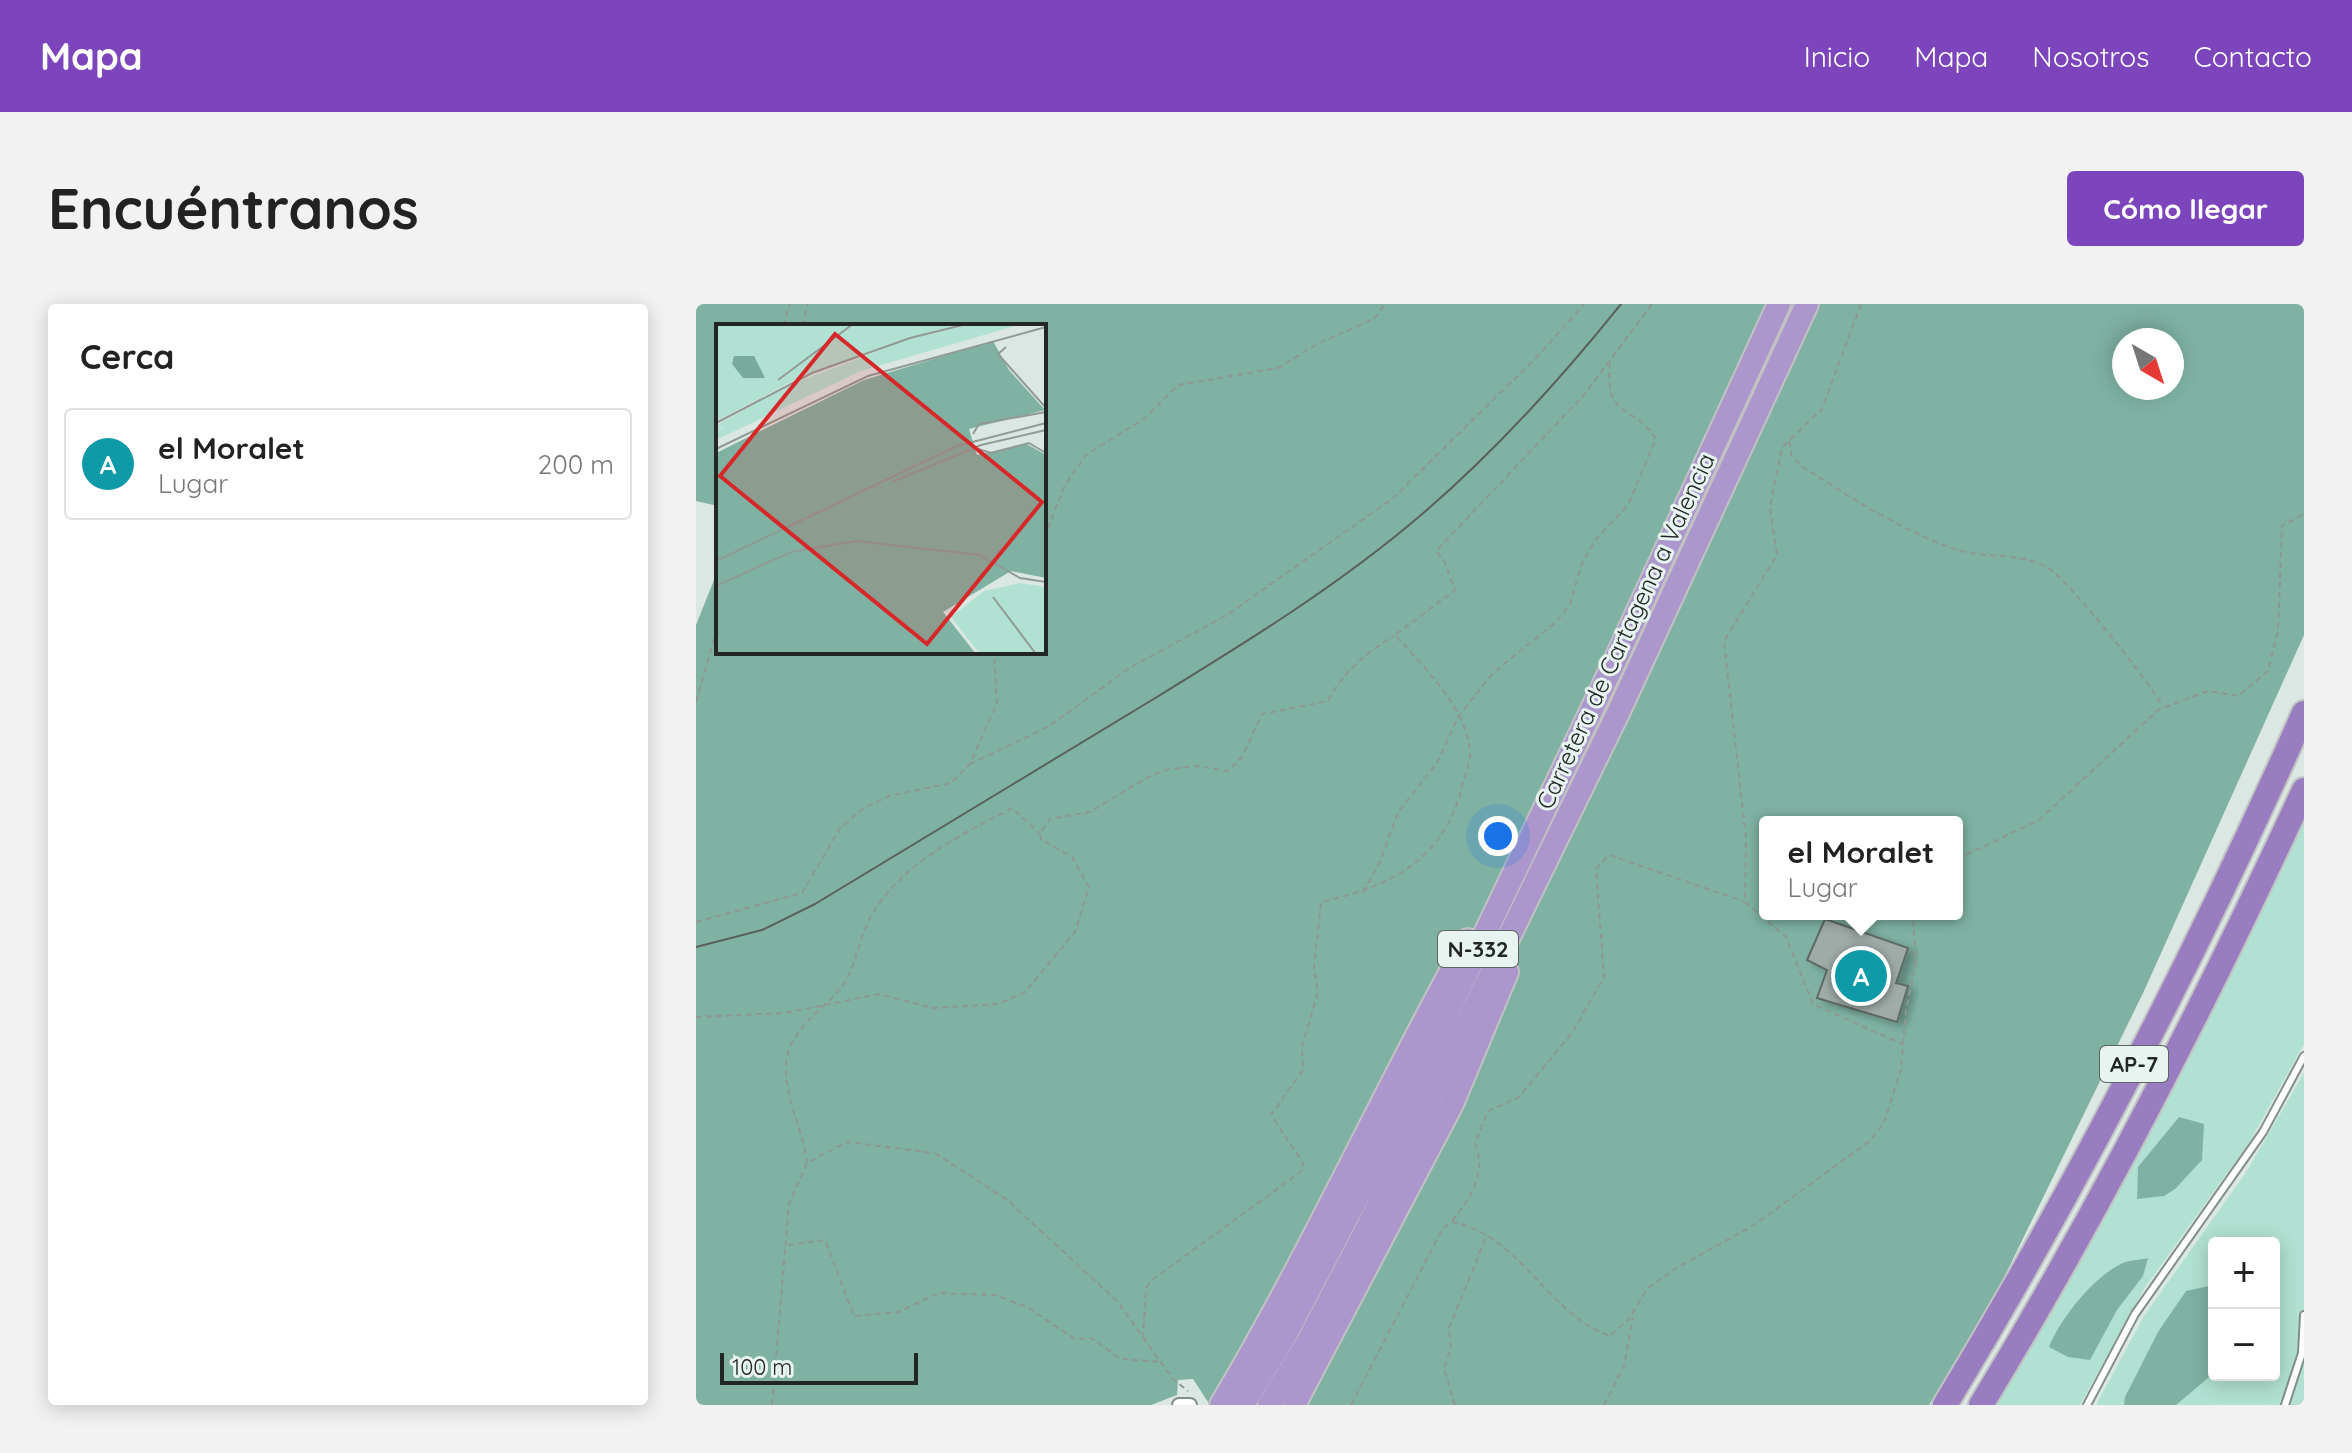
<!DOCTYPE html>
<html lang="es">
<meta charset="utf-8">
<style>
:root{--surface:#fff;--page:#f2f2f2;--text:#222;--muted:#767676;--line:#e0e0e0;--accent:#7c45bb}
body{margin:0;font-family:Quicksand,sans-serif;background:var(--page);color:var(--text)}
.controls{position:absolute;right:24px;bottom:24px;display:grid;overflow:hidden;border-radius:8px;box-shadow:0 4px 20px #0003}
.controls button{width:72px;height:72px;display:grid;place-items:center;padding:0;border:0;border-bottom:2px solid var(--line);background:var(--surface);color:var(--text);font:40px sans-serif}
.compass{position:absolute;left:1416px;top:24px;width:72px;height:72px;border-radius:50%;background:var(--surface);box-shadow:0 4px 20px #0003;rotate:141deg}
.scale{position:absolute;left:24px;bottom:20px;width:198px;box-sizing:border-box;padding-left:8px;border:4px solid #222625;border-top:0;font-size:22px;line-height:28px;white-space:nowrap;color:#222625;-webkit-text-stroke:6px #e8f4f0;paint-order:stroke}
.you{position:absolute;left:802px;top:532px;width:28px;height:28px;margin:-20px;border:6px solid #fff;border-radius:50%;background:#1a73e8;box-shadow:0 0 0 12px #1a73e833}
.badge{display:grid;place-items:center;width:52px;height:52px;border-radius:50%;background:var(--accent);color:#fff;font-size:26px;font-weight:700}
.pin{position:absolute;translate:-50% -50%;border:4px solid #fff;box-shadow:0 2px 8px #0006}
.popup{position:absolute;left:1063px;top:512px;width:204px;height:104px;box-sizing:border-box;display:grid;place-content:center;border-radius:8px;background:var(--surface);filter:drop-shadow(0 2px 6px #0005);font-size:26px;white-space:nowrap;color:var(--muted)}
.popup b{font-size:30px;color:var(--text)}
.popup::after{content:'';position:absolute;left:50%;top:100%;margin-left:-16px;border:16px solid transparent;border-top-color:var(--surface)}
.list{margin:0;padding:0;list-style:none}
h2{display:flex;justify-content:space-between;align-items:center;height:104px;margin:0;padding:0 32px;font-size:34px}
h2 small{font-size:26px;font-weight:400;color:var(--muted)}
.list li{display:grid;grid-template-columns:52px 1fr auto;gap:24px;align-items:center;box-sizing:border-box;height:112px;margin:0 16px 16px;padding:0 16px;border:2px solid var(--line);border-radius:8px}
.list b{display:block;font-size:30px;white-space:nowrap}
.list p{margin:0;font-size:26px;white-space:nowrap;color:var(--muted)}
.list em{font-size:26px;font-style:normal;color:var(--muted)}
.map{position:relative;flex:none;width:1608px;height:1101px;overflow:hidden;border-radius:8px}
header{display:flex;align-items:center;gap:48px;box-sizing:border-box;height:112px;padding:0 40px;background:var(--accent);color:#fff}
header strong{font-size:38px}
nav{display:flex;gap:44px;margin-inline-start:auto;font-size:28px}
.intro{display:flex;align-items:center;justify-content:space-between;box-sizing:border-box;height:192px;padding:0 48px}
h1{margin:0;font-size:56px}
.button{padding:20px 36px;border-radius:8px;background:var(--accent);color:#fff;font-size:28px;font-weight:700}
main{display:flex;gap:48px;padding:0 48px}
aside{flex:1;background:var(--surface);border-radius:8px;box-shadow:0 4px 20px #0003}
.map>svg:first-child{display:block}
</style>
<header>
<strong>Mapa</strong>
<nav><a>Inicio</a><a>Mapa</a><a>Nosotros</a><a>Contacto</a></nav>
</header>
<div class="intro"><h1>Encuéntranos</h1><a class="button">Cómo llegar</a></div>
<main>
<aside>
<h2>Cerca<small></small></h2>
<ul class="list">
<li><span class="badge" style="background:#0f9aa8">A</span><div><b>el Moralet</b><p>Lugar</p></div><em>200 m</em></li>
</ul>
</aside>
<div class="map">
<svg width="1608" height="1101" viewBox="0 0 1608 1101">
<defs>
<filter id="shadow"><feDropShadow dx="7" dy="4" stdDeviation="4" flood-color="#0004"/></filter>
</defs>
<rect width="100%" height="100%" fill="#dbe7e3"/>
<g fill="#b1e1d2" fill-rule="evenodd">
<path d="M1608,518v222l-54,97 -106,148 -64,116h-84c112,-190 214,-383 308,-583z"/>
<path d="M1608,769v332h-208l48,-89 101,-142zM1518,939h60v132h-60z"/>
</g>
<g fill="#7fb2a3" fill-rule="evenodd">
<path d="M0,0h1608v331l-160,356 -152,311 -63,103h-719l-17,-26 -15,1 -1,15 -26,10h-455v-780l22,-55v82h326v-326h-326v180l-22,-5zM1428,36h48v48h-48zM1069,518h192v92h-192z"/>
<polygon points="1483,813 1508,820 1506,856 1479,885 1468,892 1441,895 1442,863"/>
<path d="M1452,954l-5,18 -26,34 -27,50 -22,-3 -19,-10c11,-28 45,-71 74,-84 6,-3 17,-3 25,-5z"/>
<polygon points="1518,981 1518,1069 1480,1101 1428,1101 1429,1093 1462,1028 1490,987"/>
</g>
<polygon fill="#9faba7" stroke="#5f6a67" stroke-width="2" filter="url(#shadow)" points="1129,615 1212,644 1200,679 1212,682 1201,718 1121,694 1131,666 1111,656"/>
<g fill="none" stroke-linecap="round" stroke-linejoin="round">
<defs>
<g id="service">
<polyline points="1391,1101 1439,1010 1567,828 1608,752"/>
<polyline points="1589,1101 1606,1049 1608,1011"/>
</g>
<polyline id="minor" points="483,1101 494,1101"/>
<g id="trunk">
<path d="M525,1101c90,-151 162,-312 247,-465"/>
<polyline points="547,1101 589,1032 686,846 917,361 1083,0"/>
<polyline points="573,1101 611,1039 671,924 923,407 1111,0"/>
<polyline points="598,1101 756,800 811,668"/>
</g>
<g id="motorway">
<path d="M1249,1101c134,-222 253,-454 359,-692"/>
<path d="M1285,1101c120,-197 226,-405 323,-615"/>
</g>
</defs>
<use href="#service" stroke="#828e8a" stroke-width="10"/>
<use href="#minor" stroke="#828e8a" stroke-width="16"/>
<use href="#trunk" stroke="#c1c2c2" stroke-width="26"/>
<use href="#motorway" stroke="#c1c2c2" stroke-width="28"/>
<g stroke="#8e9794" stroke-width="2" stroke-dasharray="6 4" stroke-linecap="butt">
<polyline points="1165,0 1126,105 1086,143 1074,204 1081,251 1028,337 1050,534 1049,598 1090,633 1117,700 1206,740"/>
<polyline points="87,22 94,0"/>
<polyline points="106,22 112,0"/>
<path d="M1093,137l3,16 11,10c49,31 100,65 155,83 30,9 61,2 89,17 20,11 104,117 116,140"/>
<polyline points="348,234 369,181 390,151 449,114 482,81 582,64 621,40 678,15 689,0"/>
<polyline points="0,398 22,320"/>
<polyline points="274,460 352,423 435,363 531,311 696,195 845,49 888,0"/>
<polyline points="1261,555 1343,516 1462,406 1512,387 1542,392 1572,367 1582,326 1586,222 1608,210"/>
<path d="M667,588l17,-30 18,-50 39,-49 21,-46 35,-44 63,-51 14,-18 12,-41 14,-24 32,-34 28,-66c-23,-37 -52,-17 -46,-77"/>
<polyline points="0,618 106,589 144,524 168,504 193,492 255,479 274,460 301,399 298,348"/>
<path d="M0,713l89,-4 94,-19 54,14 66,-4 26,-12 50,-60 14,-45 -17,-30 -31,-18 -1,-6 10,-14 40,-7 60,-36 20,-7 27,-3 31,5 14,-14 20,-43 66,-13c14,-28 39,-49 66,-65"/>
<path d="M111,859c-3,-32 -27,-74 -20,-106 7,-32 36,-46 55,-71 15,-21 17,-51 31,-73 31,-51 88,-78 139,-105l27,25"/>
<path d="M756,917c19,-24 35,-47 23,-78l13,-32 31,-14 53,-64 32,-56 -8,-108 13,-14 134,46"/>
<polyline points="92,941 129,936 158,1012 202,1008 243,989 299,991 331,1003 379,1035 395,1034 425,1055 465,1058"/>
<path d="M447,1034l3,-50 6,-8 150,-109 1,-8 -32,-48 32,-45 -1,-23 16,-55 -4,-24 7,-66c70,-16 122,-41 141,-115 2,-11 9,-25 8,-36 -3,-43 -48,-86 -75,-116l60,-45 -11,-29 -8,-10 147,-155 69,-92"/>
<polyline points="76,1101 93,900 111,859 151,838 239,849 310,895 421,997 477,1075 492,1087"/>
<path d="M655,1101l92,-177 8,-6c68,11 95,91 159,114l18,-16 20,-32 27,-19 79,-44 117,-85 13,-17 17,-54 5,-59 10,-47 -3,-49"/>
<polyline points="759,1101 748,1064 755,1044 753,1024 791,931"/>
<polyline points="908,1101 928,1062 937,1013"/>
</g>
<use href="#service" stroke="#fff" stroke-width="6"/>
<use href="#minor" stroke="#fff" stroke-width="12"/>
<use href="#trunk" stroke="#ac97cc" stroke-width="22"/>
<use href="#motorway" stroke="#987dc0" stroke-width="24"/>
<path stroke="#5a605e" stroke-width="2" d="M0,643l66,-17 53,-26c112,-68 225,-135 337,-204 93,-57 186,-114 269,-185 74,-63 139,-135 200,-211"/>
</g>
<g text-anchor="middle" dominant-baseline="central" stroke-width="6" stroke-linejoin="round" paint-order="stroke">
<g fill="#e8f4f0" stroke="#5d6462" stroke-width="2">
<rect x="742" y="627" width="80" height="36" rx="6"/>
<rect x="1404" y="742" width="68" height="36" rx="6"/>
</g>
<g font-size="22" font-weight="bold" fill="#222625">
<text x="782" y="645">N-332</text>
<text x="1438" y="760">AP-7</text>
</g>
<g font-size="24" fill="#222625" stroke="#e8f4f0">
<text transform="translate(929 327) rotate(-65)">Carretera de Cartagena a Valencia</text>
</g>
</g>
<g transform="translate(20 20)">
<rect width="330" height="330" fill="#dbe7e3"/>
<path d="M0,0l56,1 187,-1 -155,51 -88,46zM256,0h49l-160,47 -145,69v-14l10,5 -9,-6 72,-40 121,-46zM304,259l26,4v67h-66l-29,-37 33,-26z" fill="#b1e1d2"/>
<path d="M277,17l16,29 36,40 -76,19 8,26 50,-11 19,11v123l-35,-7 -68,41 33,42h-260v-201l148,-73z" fill="#7fb2a3"/>
<path d="M18,32h20l11,22h-22l-11,-14z" fill="#78ab9c"/>
<path fill="none" stroke="#919a97" stroke-width="2" d="M290,23l-8,7 48,54M62,56l75,-56M0,99l96,-50 98,-35 57,-14M257,110l6,-10 67,-12M0,125l152,-73 178,-49M262,125l13,4 38,-10 17,10M176,158l89,-37 65,-15M0,237l241,-115 89,-23M0,262l75,-34 65,-11 124,14 40,23 26,4M277,273l43,57"/>
<path fill="#d62828" fill-opacity="0.15" stroke="#d62828" stroke-width="4" d="M119,10l207,168 -115,142 -207,-168z"/>
<rect width="330" height="330" fill="none" stroke="#222625" stroke-width="4"/>
</g>
</svg>
<div class="controls">
<button>+</button>
<button>−</button>
</div>
<svg class="compass" viewBox="-18 -18 36 36"><path d="M0-13l5 13h-10z" fill="#e53935"/><path d="M0 13l5-13h-10z" fill="#767676"/></svg>
<div class="scale">100 m</div>
<div class="you"></div>
<div class="pin badge" style="left:1165px;top:672px;background:#0f9aa8">A</div>
<div class="popup"><b>el Moralet</b>Lugar</div>
</div>
</main>
